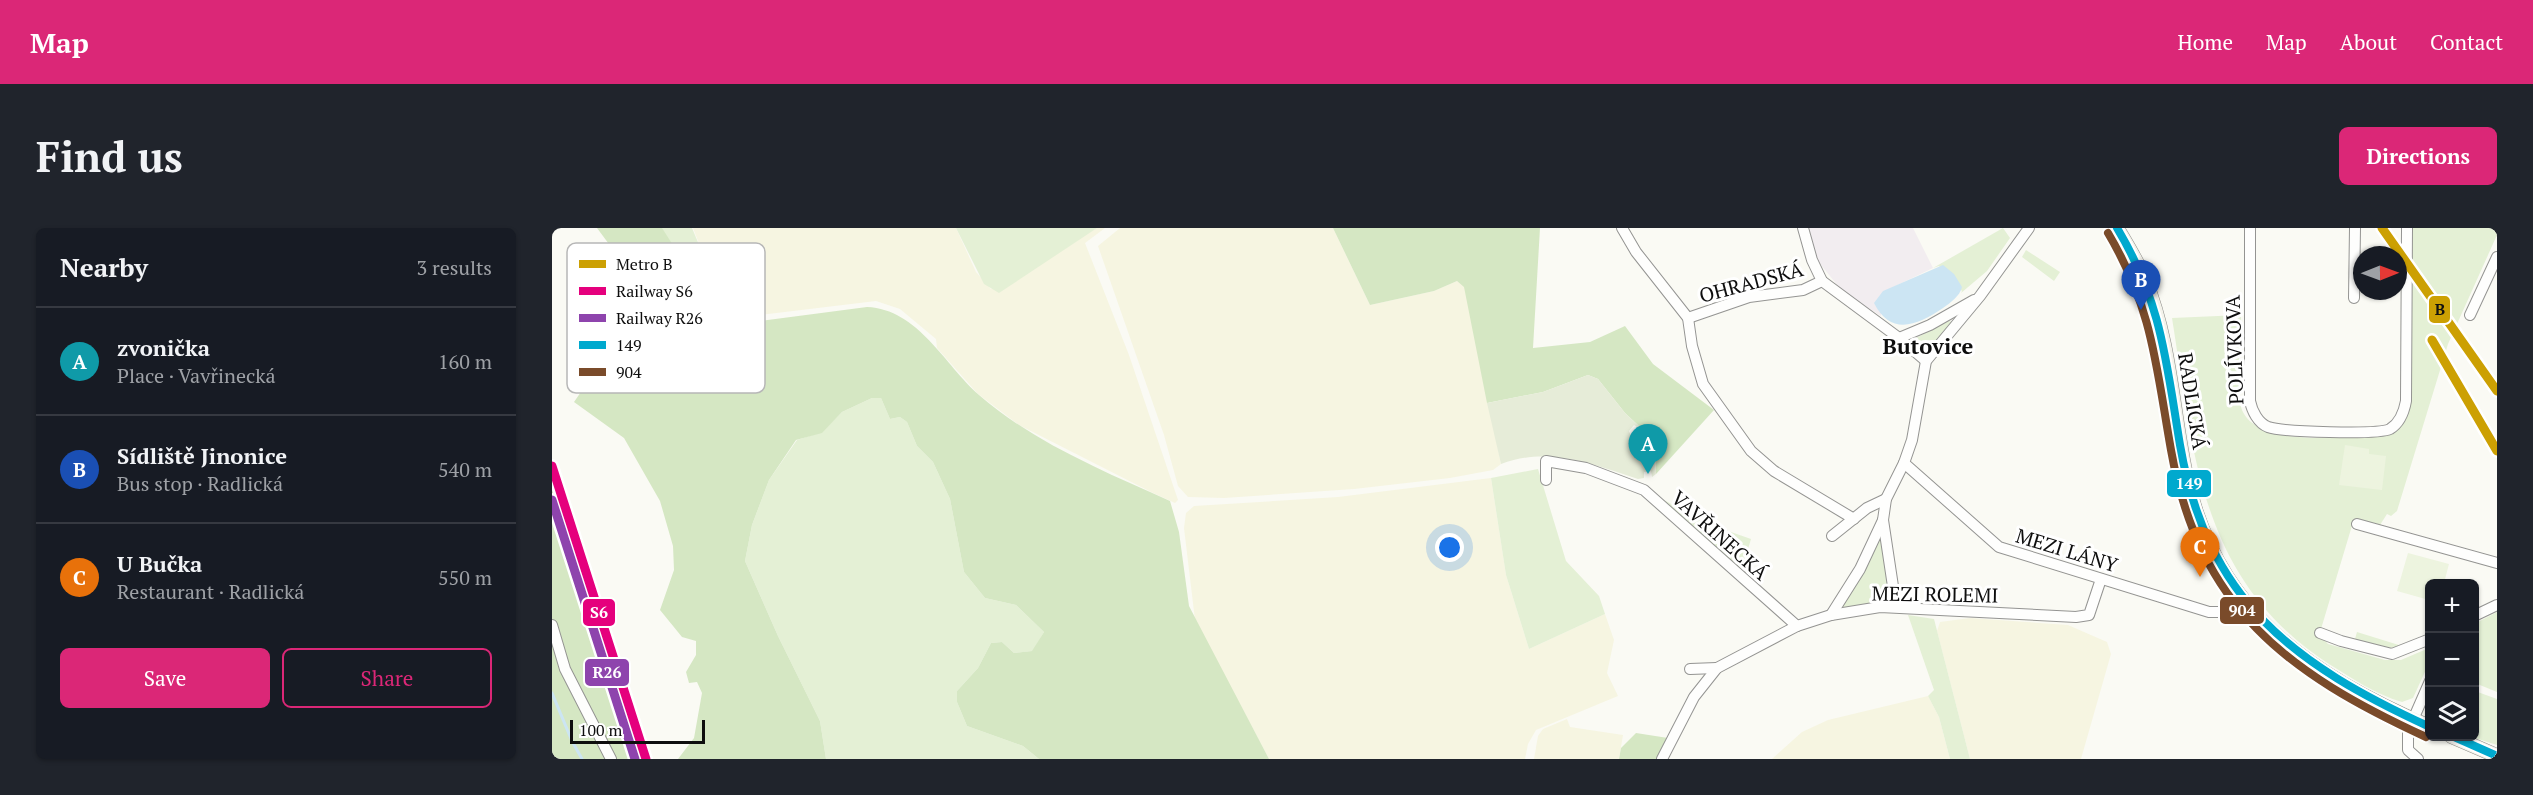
<!DOCTYPE html>
<meta charset="utf-8">
<style>
:root{--surface:#171b24;--page:#20242c;--text:#f1f3f6;--muted:#9ea1a6;--line:#363941;--accent:#db2777}
body{margin:0;font-family:"PT Serif",serif;background:var(--page);color:var(--text)}
.controls{position:absolute;right:18px;bottom:18px;display:grid;overflow:hidden;border-radius:9px;box-shadow:0 2px 4px #0004}
.controls button{width:54px;height:54px;display:grid;place-items:center;padding:0;border:0;border-bottom:2px solid var(--line);background:var(--surface);color:var(--text);font:30px sans-serif}
.compass{position:absolute;left:1801px;top:18px;width:54px;height:54px;border-radius:50%;background:var(--surface);box-shadow:0 2px 4px #0004;rotate:89deg}
.scale{position:absolute;left:18px;bottom:15px;width:135px;box-sizing:border-box;padding-left:6px;border:3px solid #0e0e0e;border-top:0;font-size:16px;line-height:21px;white-space:nowrap;color:#0e0e0e;-webkit-text-stroke:4px #fff;paint-order:stroke}
.you{position:absolute;left:898px;top:320px;width:21px;height:21px;margin:-15px;border:4px solid #fff;border-radius:50%;background:#1a73e8;box-shadow:0 0 0 9px #1a73e833}
.badge{display:grid;place-items:center;width:39px;height:39px;border-radius:50%;background:var(--accent);color:#fff;font-size:20px;font-weight:700}
.pin{position:absolute;translate:-50% -50px;filter:drop-shadow(0 2px 3px #0008)}
.pin::after{content:'';position:absolute;top:32px;width:21px;height:18px;background:inherit;clip-path:polygon(0 0,100% 0,50% 100%)}
.list{margin:0;padding:0;list-style:none}
h2{display:flex;justify-content:space-between;align-items:center;height:78px;margin:0;padding:0 24px;font-size:26px}
h2 small{font-size:20px;font-weight:400;color:var(--muted)}
.list li{display:grid;grid-template-columns:39px 1fr auto;gap:18px;align-items:center;box-sizing:border-box;height:108px;padding:0 24px;border-top:2px solid var(--line)}
.list b{display:block;font-size:22px;white-space:nowrap}
.list p{margin:0;font-size:20px;white-space:nowrap;color:var(--muted)}
.list em{font-size:20px;font-style:normal;color:var(--muted)}
.actions{display:flex;gap:12px;padding:18px 24px}
.actions a{flex:1;padding:14px 0;border:2px solid var(--accent);border-radius:9px;text-align:center;font-size:21px;color:var(--accent)}
.actions .main{background:var(--accent);color:#fff}
.icon{flex:none;width:33px;height:33px;fill:none;stroke:currentColor;stroke-width:2;stroke-linecap:round;stroke-linejoin:round}
.map{position:relative;flex:none;width:1945px;height:531px;overflow:hidden;border-radius:9px}
header{display:flex;align-items:center;gap:36px;box-sizing:border-box;height:84px;padding:0 30px;background:var(--accent);color:#fff}
header strong{font-size:28px}
nav{display:flex;gap:33px;margin-inline-start:auto;font-size:21px}
.intro{display:flex;align-items:center;justify-content:space-between;box-sizing:border-box;height:144px;padding:0 36px}
h1{margin:0;font-size:42px}
.button{padding:15px 27px;border-radius:9px;background:var(--accent);color:#fff;font-size:21px;font-weight:700}
main{display:flex;gap:36px;padding:0 36px}
aside{flex:1;background:var(--surface);border-radius:9px;box-shadow:0 2px 4px #0004}
.map>svg:first-child{display:block}
</style>
<header>
<strong>Map</strong>
<nav><a>Home</a><a>Map</a><a>About</a><a>Contact</a></nav>
</header>
<div class="intro"><h1>Find us</h1><a class="button">Directions</a></div>
<main>
<aside>
<h2>Nearby<small>3 results</small></h2>
<ul class="list">
<li><span class="badge" style="background:#0f9aa8">A</span><div><b>zvonička</b><p>Place · Vavřinecká</p></div><em>160 m</em></li>
<li><span class="badge" style="background:#1a4fb4">B</span><div><b>Sídliště Jinonice</b><p>Bus stop · Radlická</p></div><em>540 m</em></li>
<li><span class="badge" style="background:#e8710a">C</span><div><b>U Bučka</b><p>Restaurant · Radlická</p></div><em>550 m</em></li>
</ul>
<div class="actions"><a class="main">Save</a><a>Share</a></div>
</aside>
<div class="map">
<svg width="1945" height="531" viewBox="0 0 1945 531">
<rect width="100%" height="100%" fill="#fafaf4"/>
<polygon fill="#f2edf0" points="1257,0 1361,0 1381,40 1331,64 1329,88 1291,64 1265,32"/>
<g fill="#f6f5e1">
<polygon points="141,0 404,0 424,44 439,61 545,0 553,0 533,15 577,127 626,272 623,275 601,265 467,197 426,166 385,120 384,111 348,81 324,73 176,91"/>
<polygon points="568,0 781,0 818,77 882,63 905,53 913,59 949,236 941,242 898,250 802,261 672,270 636,269 626,258 612,207 546,18"/>
<polygon points="939,250 954,347 977,421 1053,386 1062,412 1055,445 1066,468 984,502 976,516 973,531 717,531 643,392 632,300 634,285 642,278 786,269"/>
<polygon points="1418,390 1516,397 1555,414 1559,426 1529,531 1418,531 1385,403 1388,394"/>
<polygon points="1376,468 1387,489 1398,531 1220,531 1250,504 1276,492"/>
<polygon points="1015,491 1018,499 1071,507 1067,531 982,531 986,508 991,501"/>
</g>
<g fill="#e4f0d5">
<polygon points="109,0 140,0 153,31 137,42"/>
<polygon points="404,0 545,0 447,65 432,56"/>
<polygon points="1451,0 1458,10 1435,43 1409,65 1410,63 1387,38 1381,40"/>
<path d="M1860,0h85v7l-49,109 -51,167 -6,5 -4,-2 -7,11 -26,-6 -33,110 -5,2 12,13 57,16h16l28,-12v15l-16,35 -11,4c-25,-7 -51,-24 -73,-38 -129,-84 -135,-208 -157,-346l69,-3c0,21 -5,75 0,92 12,42 106,29 141,29l29,-37z"/>
<polygon points="1474,22 1508,44 1502,53 1470,29"/>
<polygon points="1397,93 1400,94 1376,123 1362,111"/>
<polygon points="320,170 329,170 338,191 348,189 355,194 365,218 381,234 398,271 412,344 433,370 464,377 492,404 481,423 462,425 450,414 439,415 426,440 405,463 405,474 415,498 471,518 487,531 274,531 268,493 226,408 193,333 200,297 217,252 245,212 270,204 290,184"/>
<polygon points="986,241 1014,333 1047,368 1053,386 977,421 954,347 939,250"/>
<polygon points="1108,270 1159,297 1199,311 1189,344"/>
<polygon points="1329,299 1338,363 1328,374 1287,383"/>
<polygon points="1945,384 1945,464 1923,455 1922,396"/>
<polygon points="1356,387 1382,391 1418,531 1398,531 1387,489 1376,468 1382,462"/>
<polygon points="1805,404 1850,418 1836,420 1803,411"/>
<polygon points="1923,463 1945,471 1945,517 1920,509 1922,508"/>
</g>
<g fill="#d5e7c3">
<path d="M45,0h65l27,42 16,-11 23,60 25,3 114,-15c51,2 78,58 112,88 54,47 126,77 191,106l9,31 10,74 80,153h-230l-16,-13 -56,-20 -10,-24v-11l21,-23 13,-25 11,-1 12,11 18,-2 12,-19 -28,-27 -31,-7 -21,-26 -14,-73 -17,-37 -16,-16 -10,-24 -7,-5 -10,2 -9,-21h-9l-30,14 -20,21 -26,7 -27,40 -17,45 -7,36 33,75 42,85 6,38h-148l16,-21 8,-45 -5,-11 -8,1 -3,-11 10,-17v-14l-14,-4 -22,-27 14,-40 -1,-24 -13,-45 -36,-63 -50,-36 43,-62 -2,-34 -8,-16 19,-23z"/>
<polygon points="781,0 988,0 981,120 1038,114 1073,98 1101,136 1162,182 1104,246 1103,213 1073,185 1046,151 1036,147 991,164 935,175 912,59 905,53 882,63 818,77"/>
<polygon points="0,261 87,531 0,531"/>
<polygon points="1084,505 1116,510 1107,531 1067,531 1069,520"/>
</g>
<path fill="#e6ecd8" fill-rule="evenodd" d="M1036,147l10,4 27,34 30,28 1,33 -4,3 -1,-6 -7,1v6l-6,1c-46,-15 -89,-33 -137,-15l-14,-61 56,-11zM1082,197l5,3 6,16 3,-2 2,5 -6,8 -7,-3 -8,-21z"/>
<g fill="#edf4df">
<polygon points="1793,217 1817,221 1817,226 1834,228 1830,262 1787,257"/>
<polygon points="1856,325 1897,336 1892,355 1878,356 1877,372 1845,363"/>
</g>
<path fill="#cce5f3" d="M1391,37l11,9 8,13c-2,9 -12,16 -19,21 -25,17 -52,29 -69,-5l9,-12z"/>
<g fill="none" stroke-linecap="round" stroke-linejoin="round">
<polyline stroke="#cce5f3" stroke-width="3" points="0,465 20,513 30,531"/>
<defs>
<g id="street">
<polyline points="1070,0 1084,24 1136,90 1140,118 1151,156 1199,223 1222,243 1302,291"/>
<polyline points="1251,0 1260,32 1270,53 1347,110 1374,133"/>
<path d="M1698,0v173c2,10 8,22 18,26 14,5 110,8 122,2 10,-6 14,-17 16,-28l1,-173"/>
<polyline points="1802,70 1803,0"/>
<polyline points="1918,87 1945,29"/>
<polyline points="1136,90 1197,69 1251,62 1270,53"/>
<polyline points="1347,110 1378,97 1422,72"/>
<polyline points="1352,235 1447,319 1657,384 1671,384 1694,375"/>
<polyline points="994,252 994,233 1034,240 1092,262 1245,398"/>
<polyline points="1805,296 1945,335"/>
<polyline points="1280,308 1315,280 1334,271"/>
<polyline points="1328,379 1340,372 1342,365 1331,292 1334,271 1352,235 1360,212 1374,133 1428,68 1477,0"/>
<polyline points="1279,387 1308,341 1331,292"/>
<polyline points="1922,388 1945,377"/>
<polyline points="0,397 13,441 59,531"/>
<polyline points="1768,405 1789,413 1840,426 1878,411"/>
<polyline points="1138,441 1165,440"/>
<polyline points="1110,531 1142,469 1165,440 1245,398 1279,387 1328,379 1524,389 1537,387 1549,351"/>
<polyline points="1866,531 1856,522 1856,503 1878,453"/>
</g>
<g id="secondary">
<path d="M1565,0c10,17 21,34 28,52 25,61 27,127 40,190 28,140 122,204 245,257"/>
<polyline points="1899,508 1945,528"/>
</g>
</defs>
<use href="#street" stroke="#949492" stroke-width="12"/>
<use href="#secondary" stroke="#8b8b88" stroke-width="15"/>
<use href="#street" stroke="#fefefd" stroke-width="10"/>
<use href="#secondary" stroke="#f4f3eb" stroke-width="14"/>
<defs>
<g id="bus-1">
<path d="M1565,0c45,75 49,133 63,217 27,156 113,219 250,282"/>
<polyline points="1900,508 1945,528"/>
</g>
<path id="bus-2" d="M1556,5c45,76 48,133 63,217 28,158 116,223 255,287"/>
</defs>
<use href="#bus-1" stroke="#fff" stroke-width="12"/>
<use href="#bus-2" stroke="#fff" stroke-width="12"/>
<use href="#bus-1" stroke="#00a9ce" stroke-width="8"/>
<use href="#bus-2" stroke="#7a4b2a" stroke-width="8"/>
<defs>
<polyline id="rail-1" points="0,238 94,531"/>
<polyline id="rail-2" points="0,272 83,531"/>
</defs>
<use href="#rail-1" stroke="#fff" stroke-width="14"/>
<use href="#rail-2" stroke="#fff" stroke-width="14"/>
<use href="#rail-1" stroke="#e5007d" stroke-width="9"/>
<use href="#rail-2" stroke="#8e44ad" stroke-width="9"/>
<defs>
<g id="metro-1">
<polyline points="1830,0 1945,163"/>
<polyline points="1880,112 1945,223"/>
</g>
</defs>
<use href="#metro-1" stroke="#fff" stroke-width="14"/>
<use href="#metro-1" stroke="#cca003" stroke-width="9"/>
</g>
<g text-anchor="middle" dominant-baseline="central" stroke-width="6" stroke-linejoin="round" paint-order="stroke">
<g font-size="20" fill="#0e0e0e" stroke="#fff">
<text transform="translate(1199 54) rotate(-15)">OHRADSKÁ</text>
<text transform="translate(1682 122) rotate(-92)">POLÍVKOVA</text>
<text transform="translate(1641 173) rotate(81)">RADLICKÁ</text>
<text transform="translate(1168 307) rotate(42)">VAVŘINECKÁ</text>
<text transform="translate(1515 322) rotate(17)">MEZI LÁNY</text>
<text transform="translate(1383 366) rotate(1)">MEZI ROLEMI</text>
</g>
<g font-size="22" font-weight="bold" fill="#0e0e0e" stroke="#fff">
<text x="1376" y="117">Butovice</text>
</g>
</g>
<rect x="15" y="15" width="198" height="150" rx="9" fill="#fff" stroke="#b7b7b7" stroke-width="1.5"/>
<rect x="27" y="32" width="27" height="8" fill="#cca003"/>
<rect x="27" y="59" width="27" height="8" fill="#e5007d"/>
<rect x="27" y="86" width="27" height="8" fill="#8e44ad"/>
<rect x="27" y="113" width="27" height="8" fill="#00a9ce"/>
<rect x="27" y="140" width="27" height="8" fill="#7a4b2a"/>
<g font-size="16" fill="#0e0e0e">
<text x="64" y="42">Metro B</text>
<text x="64" y="69">Railway S6</text>
<text x="64" y="96">Railway R26</text>
<text x="64" y="123">149</text>
<text x="64" y="150">904</text>
</g>
<g stroke="#fff" stroke-width="2">
<rect x="1876" y="67" width="23" height="29" rx="6" fill="#cca003"/>
<rect x="1614" y="241" width="46" height="29" rx="6" fill="#00a9ce"/>
<rect x="1667" y="368" width="46" height="29" rx="6" fill="#7a4b2a"/>
<rect x="30" y="370" width="34" height="29" rx="6" fill="#e5007d"/>
<rect x="32" y="430" width="46" height="29" rx="6" fill="#8e44ad"/>
</g>
<g font-size="16" text-anchor="middle" font-weight="bold" fill="#fff">
<text x="1637" y="261">149</text>
<text x="1690" y="388">904</text>
<text x="47" y="390">S6</text>
<text x="55" y="450">R26</text>
</g>
<g font-size="16" text-anchor="middle" font-weight="bold" fill="#111">
<text x="1888" y="87">B</text>
</g>
</svg>
<div class="controls">
<button>+</button>
<button>−</button>
<button><svg class="icon" aria-label="layers" viewBox="0 0 24 24"><path d="M12 4l9 5-9 5-9-5zM3 14l9 5 9-5"/></svg></button>
</div>
<svg class="compass" viewBox="-18 -18 36 36"><path d="M0-13l5 13h-10z" fill="#e53935"/><path d="M0 13l5-13h-10z" fill="#9ea1a6"/></svg>
<div class="scale">100 m</div>
<div class="you"></div>
<div class="pin badge" style="left:1096px;top:246px;background:#0f9aa8">A</div>
<div class="pin badge" style="left:1589px;top:82px;background:#1a4fb4">B</div>
<div class="pin badge" style="left:1648px;top:349px;background:#e8710a">C</div>
</div>
</main>
